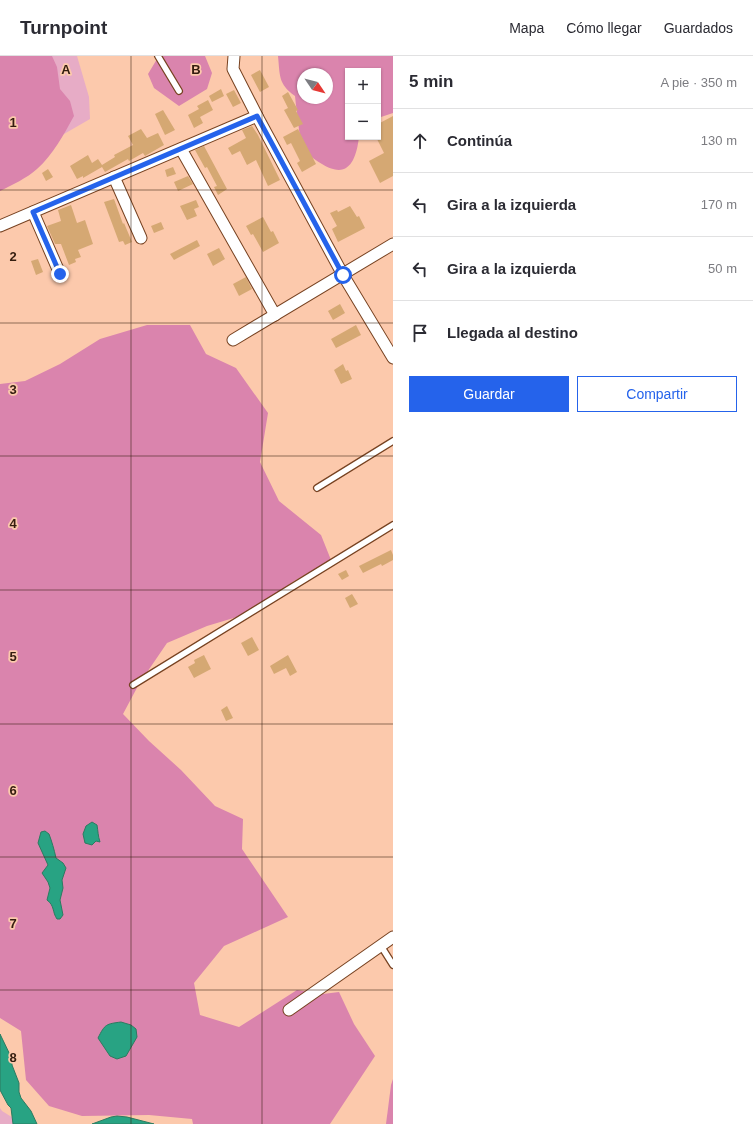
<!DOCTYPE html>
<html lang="es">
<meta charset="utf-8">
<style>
:root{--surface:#fff;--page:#f2f2f3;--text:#2b2b33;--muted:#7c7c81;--line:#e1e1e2;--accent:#2563eb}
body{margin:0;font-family:Arial,sans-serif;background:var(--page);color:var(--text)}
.controls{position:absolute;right:12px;top:12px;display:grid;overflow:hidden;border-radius:0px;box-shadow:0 1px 3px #0004}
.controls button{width:36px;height:36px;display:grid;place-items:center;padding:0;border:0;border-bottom:1px solid var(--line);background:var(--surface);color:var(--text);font:20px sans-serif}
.compass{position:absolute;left:297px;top:12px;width:36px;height:36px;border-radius:50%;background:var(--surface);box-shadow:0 1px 3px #0004;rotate:125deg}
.stop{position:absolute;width:12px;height:12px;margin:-9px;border:3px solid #2563eb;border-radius:50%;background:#fff}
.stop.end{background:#2563eb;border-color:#fff;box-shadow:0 1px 4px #0008}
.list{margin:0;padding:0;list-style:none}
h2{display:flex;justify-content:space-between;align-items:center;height:52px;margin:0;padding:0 16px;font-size:17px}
h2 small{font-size:13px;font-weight:400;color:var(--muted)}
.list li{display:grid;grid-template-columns:26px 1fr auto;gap:12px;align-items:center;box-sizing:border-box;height:64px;padding:0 16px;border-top:1px solid var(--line)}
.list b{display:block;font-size:15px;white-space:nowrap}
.list em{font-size:13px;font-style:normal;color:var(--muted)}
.actions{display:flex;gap:8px;padding:12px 16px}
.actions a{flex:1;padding:9px 0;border:1px solid var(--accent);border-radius:0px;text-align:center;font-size:14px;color:var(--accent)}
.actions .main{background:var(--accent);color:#fff}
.icon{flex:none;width:22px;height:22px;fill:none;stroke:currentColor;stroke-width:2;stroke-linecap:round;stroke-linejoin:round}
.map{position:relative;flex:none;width:393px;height:1068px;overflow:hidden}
header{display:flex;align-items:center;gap:24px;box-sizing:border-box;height:56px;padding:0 20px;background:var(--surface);border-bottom:1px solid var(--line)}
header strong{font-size:19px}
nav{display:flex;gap:22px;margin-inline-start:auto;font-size:14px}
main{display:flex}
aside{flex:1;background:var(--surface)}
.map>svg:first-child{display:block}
</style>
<header>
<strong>Turnpoint</strong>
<nav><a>Mapa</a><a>Cómo llegar</a><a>Guardados</a></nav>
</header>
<main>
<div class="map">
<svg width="393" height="1068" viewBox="0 0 393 1068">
<rect width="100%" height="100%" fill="#fcc9ac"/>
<g fill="#e7acc6">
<polygon points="0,0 77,0 89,41 90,63 0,115"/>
<polygon points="0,1052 2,1055 23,1068 0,1068"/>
</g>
<g fill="#da84ad" fill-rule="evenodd">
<path d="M0,0h52l5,11 3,22 10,12 4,15c-10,18 -21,39 -37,53 -10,9 -25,16 -37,22z"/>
<polygon points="155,0 205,0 212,17 207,33 179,50 154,32 148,18 157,3"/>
<path d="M278,0h115v57l-15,5v-47h-30v66h11c-3,24 -11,43 -37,27 -9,-5 -18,-12 -21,-22 -2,-3 -1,-8 -2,-12 -1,-11 -3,-23 -4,-34 -17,-12 -15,-21 -17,-40zM303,18h24v24h-24z"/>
<polygon points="147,269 190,269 206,298 236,312 268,357 260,406 279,445 321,479 331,504 294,525 247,558 207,570 167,587 139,628 123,658 149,685 181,714 215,750 243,763 242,793 288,861 224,890 194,927 200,959 239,971 297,934 323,938 339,936 354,968 375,1000 330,1068 193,1068 192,1063 149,1059 82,1060 49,1050 26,1024 21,975 0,962 0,328 25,325 60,308 100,283"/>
<polygon points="393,1023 393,1068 386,1068 391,1029"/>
</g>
<g fill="#28a383" stroke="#2c7b60">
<path d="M92,766l5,3c1,6 1,11 3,17l-4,-1 -4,4 -7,-2 -2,-9 3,-8z"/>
<path d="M45,775l4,3c3,8 5,15 7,24l7,5 3,5 -4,12 1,8 -3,12 3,15 -3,4h-3c-5,-7 -2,-13 -10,-19l3,-12 -2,-6 -6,-9 6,-8 -10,-22 3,-11z"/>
<path d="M121,966l10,3 5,4 1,8 -11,19 -9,3 -7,-3 -12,-18c7,-14 8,-14 23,-16z"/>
<polygon points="0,978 12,1003 12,1009 19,1027 19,1036 21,1042 31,1055 37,1068 13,1068 11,1052 8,1049 0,1034"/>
<polygon points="117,1060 127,1061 154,1068 92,1068 111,1061"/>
</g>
<g fill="#d5a873">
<polygon points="260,14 269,31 260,36 251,19"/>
<polygon points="221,33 224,40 212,46 209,40"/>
<polygon points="234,34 241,47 233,51 226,38"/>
<polygon points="288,36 298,54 296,55 303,68 294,72 284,54 288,52 282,40"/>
<polygon points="208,44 213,54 200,61 203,67 194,72 188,59 199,53 197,50"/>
<polygon points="163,54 175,74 165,79 155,58"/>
<polygon points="393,60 393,120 380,127 369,105 384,97 376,81 378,81 378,68"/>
<polygon points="252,70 258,79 280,124 268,130 256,104 247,109 240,95 232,99 228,92 246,82 242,74"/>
<polygon points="141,73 147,82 158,77 164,89 145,100 143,97 129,105 128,103 105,116 102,111 83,122 83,120 77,123 70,110 88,99 92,107 98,103 102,109 115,101 114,99 133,89 128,80"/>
<polygon points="298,73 316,108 302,116 297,107 300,105 291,87 287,89 283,81"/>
<polygon points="204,90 227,133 218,139 214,131 217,130 207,111 205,112 195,94"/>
<polygon points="173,111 176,118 167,121 165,114"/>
<polygon points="48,113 53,121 46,125 42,117"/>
<polygon points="188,120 193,128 178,135 174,126"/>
<polygon points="114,143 123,168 124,167 132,186 125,189 123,185 119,186 104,146"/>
<polygon points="196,144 199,151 194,153 197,160 187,164 180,150"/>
<polygon points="71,149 77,167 85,164 93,188 78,194 81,201 75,203 76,206 69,209 61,188 55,188 47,170 61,165 58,154"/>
<polygon points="350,150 357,161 359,160 365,172 338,186 332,173 337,170 330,157 337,154 338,156"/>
<polygon points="263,161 271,176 273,175 279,187 263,196 253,178 251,179 246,170"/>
<polygon points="161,166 164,173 154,177 151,170"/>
<polygon points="197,184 200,190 174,204 170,198"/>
<polygon points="219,192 225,203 213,210 207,198"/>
<polygon points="38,203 43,216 36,219 31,205"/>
<polygon points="246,221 252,233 239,240 233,228"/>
<polygon points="340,248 345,257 333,264 328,255"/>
<polygon points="356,269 361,279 336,292 331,283"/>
<polygon points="343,308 346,315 348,314 352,323 341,328 334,314"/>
<polygon points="391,494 393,499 393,504 382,510 381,508 363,517 359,510"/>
<polygon points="346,514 349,520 342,524 338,518"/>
<polygon points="352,538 358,548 350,552 345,542"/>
<polygon points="252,581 259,594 248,600 241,587"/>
<polygon points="204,599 211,613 194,622 188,611 195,607 194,604"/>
<polygon points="288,599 297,616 290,620 286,612 274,618 270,610"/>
<polygon points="227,650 233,662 226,665 221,654"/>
</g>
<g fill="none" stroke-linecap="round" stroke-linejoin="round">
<defs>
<g id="service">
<polyline points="158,0 179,35"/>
<polyline points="317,432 393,385"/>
<polyline points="133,629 393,469"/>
<polyline points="381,890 393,909"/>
</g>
<g id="minor">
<polyline points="234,0 233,13 257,60 343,219 393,302"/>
<polyline points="181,93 275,259"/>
<polyline points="114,121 141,182"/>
<polyline points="33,156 60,218"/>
<polyline points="0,170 257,60"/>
<polyline points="233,284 393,188"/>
<polyline points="289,954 393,881"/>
</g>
</defs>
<use href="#service" stroke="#774221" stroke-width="8"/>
<use href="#minor" stroke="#774221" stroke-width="13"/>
<use href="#service" stroke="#fff" stroke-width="5.5"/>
<use href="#minor" stroke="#fff" stroke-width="11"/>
</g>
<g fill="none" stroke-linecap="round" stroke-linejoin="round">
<polyline stroke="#2563eb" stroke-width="5" points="60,218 33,156 257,60 343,219"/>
</g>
<path fill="none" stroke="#341d0f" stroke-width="1" stroke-opacity="0.55" d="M131,0v1068M262,0v1068M0,134h393M0,267h393M0,400h393M0,534h393M0,668h393M0,801h393M0,934h393"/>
<g font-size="13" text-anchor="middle" font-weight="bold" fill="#341d0f" stroke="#fcc9ac" stroke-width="3.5" stroke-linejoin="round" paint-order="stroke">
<text x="66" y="18">A</text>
<text x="196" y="18">B</text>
<text x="13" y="71">1</text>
<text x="13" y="205">2</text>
<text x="13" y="338">3</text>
<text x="13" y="472">4</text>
<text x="13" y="605">5</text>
<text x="13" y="739">6</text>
<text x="13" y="872">7</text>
<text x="13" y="1006">8</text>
</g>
</svg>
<div class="controls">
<button>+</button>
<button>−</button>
</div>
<svg class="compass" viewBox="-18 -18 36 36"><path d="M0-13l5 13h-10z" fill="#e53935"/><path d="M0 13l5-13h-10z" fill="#7c7c81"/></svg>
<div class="stop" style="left:343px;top:219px"></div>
<div class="stop end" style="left:60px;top:218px"></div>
</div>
<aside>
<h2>5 min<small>A pie · 350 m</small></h2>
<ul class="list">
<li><svg class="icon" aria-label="ahead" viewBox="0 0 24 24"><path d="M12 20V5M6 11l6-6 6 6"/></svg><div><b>Continúa</b></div><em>130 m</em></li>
<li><svg class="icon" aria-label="left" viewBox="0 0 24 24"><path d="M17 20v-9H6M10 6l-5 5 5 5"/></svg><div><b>Gira a la izquierda</b></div><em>170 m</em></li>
<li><svg class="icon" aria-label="left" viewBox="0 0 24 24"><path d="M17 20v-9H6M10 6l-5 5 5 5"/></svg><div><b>Gira a la izquierda</b></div><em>50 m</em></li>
<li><svg class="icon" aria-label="arrive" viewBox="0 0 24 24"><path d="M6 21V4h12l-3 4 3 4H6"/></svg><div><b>Llegada al destino</b></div></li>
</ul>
<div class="actions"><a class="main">Guardar</a><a>Compartir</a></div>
</aside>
</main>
